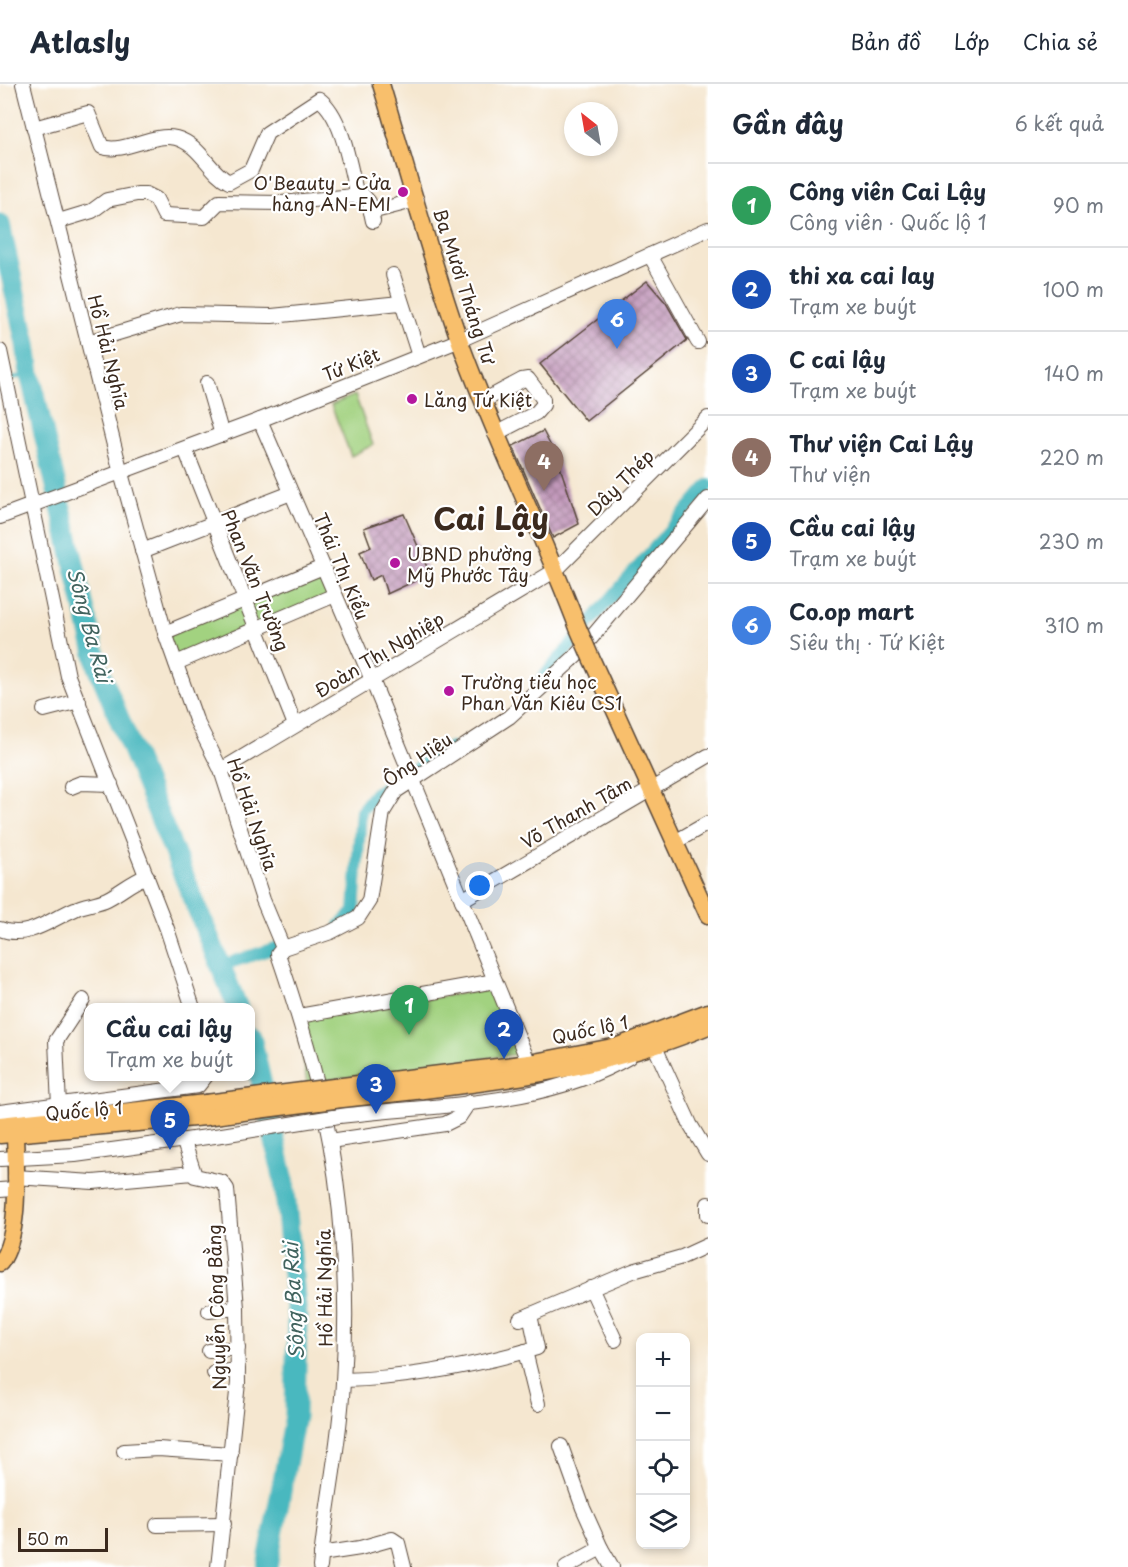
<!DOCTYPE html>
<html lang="vi">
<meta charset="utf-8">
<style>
:root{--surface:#fff;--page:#f2f2f3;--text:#1f2937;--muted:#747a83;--line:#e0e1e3;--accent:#0b8043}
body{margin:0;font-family:"Playpen Sans",sans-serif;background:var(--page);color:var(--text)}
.controls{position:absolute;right:18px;bottom:18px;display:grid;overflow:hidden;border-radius:12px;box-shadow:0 3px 9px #0003}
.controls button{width:54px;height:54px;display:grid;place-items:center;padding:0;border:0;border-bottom:2px solid var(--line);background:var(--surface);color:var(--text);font:30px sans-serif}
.compass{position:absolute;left:564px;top:18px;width:54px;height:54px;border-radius:50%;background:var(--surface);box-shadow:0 3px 9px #0003;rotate:329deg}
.scale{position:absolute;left:18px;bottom:15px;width:90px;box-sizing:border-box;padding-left:6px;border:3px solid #3b2a1e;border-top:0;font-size:16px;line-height:21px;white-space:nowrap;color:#3b2a1e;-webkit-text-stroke:4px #fff;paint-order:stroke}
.you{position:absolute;left:480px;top:802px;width:21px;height:21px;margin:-15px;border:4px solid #fff;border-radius:50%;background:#1a73e8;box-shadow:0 0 0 9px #1a73e833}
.badge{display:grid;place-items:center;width:39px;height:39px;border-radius:50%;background:var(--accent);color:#fff;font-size:20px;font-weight:700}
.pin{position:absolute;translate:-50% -50px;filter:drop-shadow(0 2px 3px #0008)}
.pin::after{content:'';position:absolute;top:32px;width:21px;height:18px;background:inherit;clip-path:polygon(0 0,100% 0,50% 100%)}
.popup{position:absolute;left:84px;top:919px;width:171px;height:78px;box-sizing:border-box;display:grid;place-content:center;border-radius:12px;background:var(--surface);filter:drop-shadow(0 2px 4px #0005);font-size:20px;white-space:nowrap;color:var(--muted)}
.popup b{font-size:22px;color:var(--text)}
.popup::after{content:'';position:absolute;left:50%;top:100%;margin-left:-12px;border:12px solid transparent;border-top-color:var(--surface)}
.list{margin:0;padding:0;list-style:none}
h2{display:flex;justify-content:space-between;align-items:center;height:78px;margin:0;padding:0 24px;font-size:26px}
h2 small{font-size:20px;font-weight:400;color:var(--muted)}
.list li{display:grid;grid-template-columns:39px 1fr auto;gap:18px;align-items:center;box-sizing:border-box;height:84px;padding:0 24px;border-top:2px solid var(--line)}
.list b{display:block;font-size:22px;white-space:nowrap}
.list p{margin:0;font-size:20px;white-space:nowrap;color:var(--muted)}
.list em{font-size:20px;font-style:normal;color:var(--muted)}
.icon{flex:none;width:33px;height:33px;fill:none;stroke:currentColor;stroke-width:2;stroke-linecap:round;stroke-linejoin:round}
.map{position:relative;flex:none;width:708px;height:1483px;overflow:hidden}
header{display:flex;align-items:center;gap:36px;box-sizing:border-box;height:84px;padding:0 30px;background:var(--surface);border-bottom:2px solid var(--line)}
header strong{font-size:28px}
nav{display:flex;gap:33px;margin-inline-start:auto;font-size:21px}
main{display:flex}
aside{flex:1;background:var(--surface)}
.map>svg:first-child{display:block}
</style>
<header>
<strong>Atlasly</strong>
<nav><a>Bản đồ</a><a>Lớp</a><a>Chia sẻ</a></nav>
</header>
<main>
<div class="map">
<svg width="708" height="1483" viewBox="0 0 708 1483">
<defs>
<pattern id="building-cross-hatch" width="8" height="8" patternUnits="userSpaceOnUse" patternTransform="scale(1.5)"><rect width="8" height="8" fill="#c39abc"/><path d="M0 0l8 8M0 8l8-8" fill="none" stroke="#a07e98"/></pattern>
</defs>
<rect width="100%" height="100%" fill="#fff"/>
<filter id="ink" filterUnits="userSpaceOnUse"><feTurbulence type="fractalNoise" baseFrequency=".0167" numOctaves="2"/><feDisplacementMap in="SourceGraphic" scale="12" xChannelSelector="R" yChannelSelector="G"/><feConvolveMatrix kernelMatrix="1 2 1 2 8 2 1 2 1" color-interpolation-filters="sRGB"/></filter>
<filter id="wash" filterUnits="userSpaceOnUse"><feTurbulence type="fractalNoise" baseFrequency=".008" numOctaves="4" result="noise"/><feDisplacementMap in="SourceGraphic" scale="24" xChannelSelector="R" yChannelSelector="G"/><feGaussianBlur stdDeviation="1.35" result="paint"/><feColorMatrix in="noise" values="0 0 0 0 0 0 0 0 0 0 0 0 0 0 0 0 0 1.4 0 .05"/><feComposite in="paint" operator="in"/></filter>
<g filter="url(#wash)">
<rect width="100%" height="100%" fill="#f5e7d0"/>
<g fill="#a2d280" stroke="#6e7e4f" stroke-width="1.5">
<polygon points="355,311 373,361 351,372 331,321"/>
<polygon points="323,483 335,511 176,579 165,549"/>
<polygon points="498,904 525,969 307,999 297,934"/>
</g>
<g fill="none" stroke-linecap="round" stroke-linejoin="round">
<polyline stroke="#49b8bf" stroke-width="4" points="9,295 30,290"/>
<g stroke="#49b8bf" stroke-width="12">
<polyline points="539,598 708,401"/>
<polyline points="340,841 354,828 361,727 375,709 451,663"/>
<polyline points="220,882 287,860"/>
</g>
<g stroke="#49b8bf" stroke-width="21">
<polyline points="0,140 26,260 30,290 98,583 238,924"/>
<polyline points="251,953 284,1097 297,1234 295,1332 267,1483"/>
</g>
</g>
<g id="blocks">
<g fill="url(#building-cross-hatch)">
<polygon points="647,197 666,219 687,256 586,337 540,280"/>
<polygon points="543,347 557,374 579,440 553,454 513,362"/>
<polygon points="404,430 430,490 387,510 381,491 371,496 360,468 371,463 364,444"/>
</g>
</g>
</g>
<g filter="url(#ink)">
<use href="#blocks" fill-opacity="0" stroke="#574639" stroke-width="1.5"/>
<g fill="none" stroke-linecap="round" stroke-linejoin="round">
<defs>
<g id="minor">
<path d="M23,0l98,389 44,160 31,87 25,50 42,130 20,48 -5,6c21,61 40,124 52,188 14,78 18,162 13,240 -3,62 -17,123 -23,185"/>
<path d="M34,44l54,-15 14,34c24,7 50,-15 74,-9 25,7 32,33 53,44l22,-12 16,-37 52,-34c24,17 31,69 38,97"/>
<polyline points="371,128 417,116"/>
<polyline points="59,137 92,127 107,116 137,110 146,110 156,115 164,131 204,133 219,118 282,119 363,111 369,118 373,137"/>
<polyline points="650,171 698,258"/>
<polyline points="393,191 419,272"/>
<polyline points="88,258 181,230 272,232 400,219"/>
<polyline points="0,267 68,592 167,845 193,924"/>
<polyline points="207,299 222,351"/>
<polyline points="483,317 522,296 528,295 543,315 543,321 536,329 495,350"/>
<polyline points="260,336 372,596 532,987"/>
<polyline points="185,365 295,641"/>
<polyline points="0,433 260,336 460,256 708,145"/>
<polyline points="142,467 291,409"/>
<polyline points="165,549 323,483"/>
<polyline points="176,579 335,511"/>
<polyline points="44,626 79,617"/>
<polyline points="221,686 556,486 708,334"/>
<polyline points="71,703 81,699 111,700"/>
<polyline points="675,758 708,739"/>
<polyline points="462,816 708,672"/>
<path d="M0,845c28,11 51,-10 75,-20 10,-5 22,-5 32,-10 14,-7 24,-17 40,-23"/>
<polyline points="283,864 331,848 358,834 369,817 383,728 396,707 509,633 576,572 708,415"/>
<polyline points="299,932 495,897"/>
<polyline points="655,963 690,1040 708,1070"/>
<polyline points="59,1022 56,957 83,916"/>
<polyline points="0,1028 198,1002 206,992"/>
<path d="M333,1033c98,-13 208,-9 296,-60"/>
<polyline points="330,1057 445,1040 459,1033 469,1018"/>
<polyline points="184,1058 195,1092 222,1098 227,1105 237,1224 238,1299 218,1483"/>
<polyline points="0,1075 75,1071 222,1051"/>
<polyline points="15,1093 93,1098 193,1089"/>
<polyline points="0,1106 15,1105"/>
<polyline points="708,1120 708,1131"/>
<polyline points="591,1204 615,1256"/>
<polyline points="209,1227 237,1224"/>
<polyline points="520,1235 633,1187 682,1173 708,1161"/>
<polyline points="209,1267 238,1264"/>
<polyline points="525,1267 538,1320"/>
<polyline points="214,1289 238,1286"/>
<path d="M344,1296c66,-2 129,-14 193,-32l-7,-33"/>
<polyline points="561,1362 583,1424 601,1464"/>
<polyline points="124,1367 158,1365 231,1370"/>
<polyline points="157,1441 224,1440"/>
<polyline points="321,1470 360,1464 392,1455 398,1459 404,1483"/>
<polyline points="566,1483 601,1464 612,1483"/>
</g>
<g id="major">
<path d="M381,0c26,86 49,173 79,258 35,97 82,190 118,286"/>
<polyline points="591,574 708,831"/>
<polyline points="334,1003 529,979 618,962 708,928"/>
<path d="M334,1016c126,-14 257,-25 374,-74"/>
<polyline points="0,1041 206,1019"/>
<polyline points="0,1051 206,1033"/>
<path d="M0,1179c21,-28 16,-93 15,-128"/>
</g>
</defs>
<use href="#minor" stroke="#574639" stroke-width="16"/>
<use href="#major" stroke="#574639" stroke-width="19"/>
<use href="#minor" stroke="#fff" stroke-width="14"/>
<use href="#major" stroke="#f8bf6c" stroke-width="16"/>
<defs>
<polyline id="minor-bridge" points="222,1051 333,1033"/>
<g id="major-bridge">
<polyline points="578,544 591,574"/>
<polyline points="206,1019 334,1003"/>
<polyline points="206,1033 334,1016"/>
</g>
</defs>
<use href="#minor-bridge" stroke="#574639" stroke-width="16" stroke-linecap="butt"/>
<use href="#major-bridge" stroke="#574639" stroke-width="19" stroke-linecap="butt"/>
<use href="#minor-bridge" stroke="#fff" stroke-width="14"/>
<use href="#major-bridge" stroke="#f8bf6c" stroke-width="16"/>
</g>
</g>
<g fill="#b5179e" stroke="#fff" stroke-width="2">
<circle cx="403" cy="108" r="6"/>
<circle cx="412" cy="315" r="6"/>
<circle cx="395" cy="479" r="6"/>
<circle cx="449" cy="607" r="6"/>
</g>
<g text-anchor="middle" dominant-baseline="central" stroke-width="4.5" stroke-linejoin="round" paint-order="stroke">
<g font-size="18" fill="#3b2a1e" stroke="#fff" text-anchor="start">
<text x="391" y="98" text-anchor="end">O'Beauty - Cửa<tspan x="391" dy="21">hàng AN-EMI</tspan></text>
<text x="424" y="315">Lăng Tứ Kiệt</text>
<text x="407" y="469">UBND phường<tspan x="407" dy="21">Mỹ Phước Tây</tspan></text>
<text x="461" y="597">Trường tiểu học<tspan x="461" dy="21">Phan Văn Kiêu CS1</tspan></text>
</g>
<g font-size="18" fill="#3b2a1e" stroke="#fff">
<text transform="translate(465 202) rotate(72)">Ba Mươi Tháng Tư</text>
<text transform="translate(109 268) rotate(76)">Hồ Hải Nghĩa</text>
<text transform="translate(351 280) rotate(-22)">Tứ Kiệt</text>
<text transform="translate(620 398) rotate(-45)">Dây Thép</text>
<text transform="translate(342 482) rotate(67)">Thái Thị Kiểu</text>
<text transform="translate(256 496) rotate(68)">Phan Văn Trường</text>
<text transform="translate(379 570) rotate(-31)">Đoàn Thị Nghiệp</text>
<text transform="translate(417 675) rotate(-35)">Ông Hiệu</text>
<text transform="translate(576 728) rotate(-30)">Võ Thanh Tâm</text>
<text transform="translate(253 730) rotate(71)">Hồ Hải Nghĩa</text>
<text transform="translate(590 945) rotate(-12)">Quốc lộ 1</text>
<text transform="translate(84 1026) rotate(-5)">Quốc lộ 1</text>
<text transform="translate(324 1204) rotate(-91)">Hồ Hải Nghĩa</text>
<text transform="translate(216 1223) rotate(-92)">Nguyễn Công Bằng</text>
</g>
<g font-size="20" font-style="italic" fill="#41635e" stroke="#fff">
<text transform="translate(90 541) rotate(75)">Sông Ba Rài</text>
<text transform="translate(293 1217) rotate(-93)">Sông Ba Rài</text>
</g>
<g font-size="30" font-weight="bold" fill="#3b2a1e" stroke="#fff">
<text x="491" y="433">Cai Lậy</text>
</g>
</g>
</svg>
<div class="controls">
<button>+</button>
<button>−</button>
<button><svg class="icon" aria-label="locate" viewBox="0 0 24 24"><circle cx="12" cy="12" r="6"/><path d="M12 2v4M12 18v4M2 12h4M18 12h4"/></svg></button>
<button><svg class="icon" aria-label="layers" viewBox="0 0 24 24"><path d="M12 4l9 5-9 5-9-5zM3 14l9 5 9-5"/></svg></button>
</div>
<svg class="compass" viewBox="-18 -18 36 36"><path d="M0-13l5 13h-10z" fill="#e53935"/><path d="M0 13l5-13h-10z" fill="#747a83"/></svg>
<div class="scale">50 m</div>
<div class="you"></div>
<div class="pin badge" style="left:409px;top:951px;background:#2e9e5b">1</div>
<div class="pin badge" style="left:504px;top:975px;background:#1a4fb4">2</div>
<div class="pin badge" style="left:376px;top:1030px;background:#1a4fb4">3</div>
<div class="pin badge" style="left:544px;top:407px;background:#8d6e63">4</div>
<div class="pin badge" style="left:170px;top:1066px;background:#1a4fb4">5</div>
<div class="popup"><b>Cầu cai lậy</b>Trạm xe buýt</div>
<div class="pin badge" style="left:617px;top:265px;background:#3f7fe0">6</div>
</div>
<aside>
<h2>Gần đây<small>6 kết quả</small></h2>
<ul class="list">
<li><span class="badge" style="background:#2e9e5b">1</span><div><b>Công viên Cai Lậy</b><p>Công viên · Quốc lộ 1</p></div><em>90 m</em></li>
<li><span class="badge" style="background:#1a4fb4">2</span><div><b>thi xa cai lay</b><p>Trạm xe buýt</p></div><em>100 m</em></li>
<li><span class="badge" style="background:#1a4fb4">3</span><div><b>C cai lậy</b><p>Trạm xe buýt</p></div><em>140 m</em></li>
<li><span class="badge" style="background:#8d6e63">4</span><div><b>Thư viện Cai Lậy</b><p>Thư viện</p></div><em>220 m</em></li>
<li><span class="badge" style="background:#1a4fb4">5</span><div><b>Cầu cai lậy</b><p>Trạm xe buýt</p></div><em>230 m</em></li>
<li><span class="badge" style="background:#3f7fe0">6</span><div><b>Co.op mart</b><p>Siêu thị · Tứ Kiệt</p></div><em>310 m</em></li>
</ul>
</aside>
</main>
